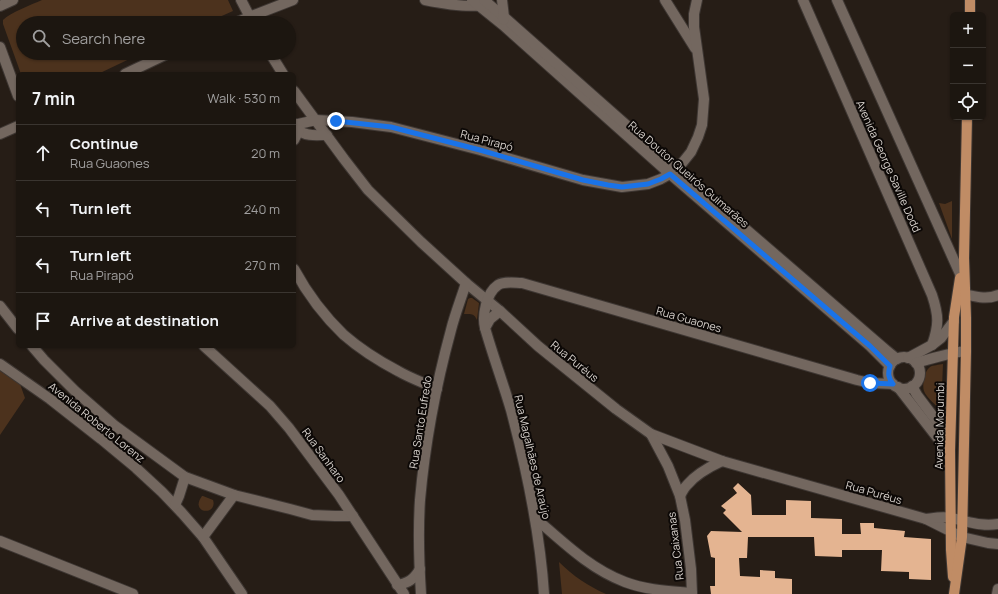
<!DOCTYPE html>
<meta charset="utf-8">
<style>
:root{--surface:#1c1610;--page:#29231e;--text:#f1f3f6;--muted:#a09f9f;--line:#3a3530}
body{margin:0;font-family:Manrope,sans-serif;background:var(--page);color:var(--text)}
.controls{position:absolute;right:12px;top:12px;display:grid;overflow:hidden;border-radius:6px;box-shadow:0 1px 3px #0004}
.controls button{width:36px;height:36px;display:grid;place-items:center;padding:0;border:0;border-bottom:1px solid var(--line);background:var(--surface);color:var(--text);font:20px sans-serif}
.stop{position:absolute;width:12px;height:12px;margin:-9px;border:3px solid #1a73e8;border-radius:50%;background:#fff}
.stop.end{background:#1a73e8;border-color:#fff;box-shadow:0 1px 4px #0008}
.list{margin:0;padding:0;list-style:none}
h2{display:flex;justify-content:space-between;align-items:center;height:52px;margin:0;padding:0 16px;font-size:17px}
h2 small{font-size:13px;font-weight:400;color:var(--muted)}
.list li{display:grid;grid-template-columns:26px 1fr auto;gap:12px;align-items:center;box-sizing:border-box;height:56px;padding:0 16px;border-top:1px solid var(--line)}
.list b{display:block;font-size:15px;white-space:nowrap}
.list p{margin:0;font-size:13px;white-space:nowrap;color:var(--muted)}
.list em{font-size:13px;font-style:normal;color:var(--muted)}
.icon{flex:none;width:22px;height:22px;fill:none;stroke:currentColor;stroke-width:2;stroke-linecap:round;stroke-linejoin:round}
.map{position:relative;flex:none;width:998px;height:594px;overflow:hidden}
.search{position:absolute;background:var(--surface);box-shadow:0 1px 3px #0004;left:16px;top:16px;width:280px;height:44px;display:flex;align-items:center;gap:10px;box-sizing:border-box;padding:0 14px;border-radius:22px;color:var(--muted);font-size:15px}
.panel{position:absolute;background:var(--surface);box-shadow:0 1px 3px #0004;left:16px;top:72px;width:280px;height:276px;border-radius:6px}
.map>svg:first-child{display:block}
</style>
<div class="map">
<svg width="998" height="594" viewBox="0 0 998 594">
<rect width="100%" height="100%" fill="#261d16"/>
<g fill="#4c321d">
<path d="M42,0h186l5,11 -27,12h-183v30h119l-44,21h-77l-18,-50v-4c8,-8 28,-15 39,-20z"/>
<polygon points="952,201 952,239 939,203 945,204"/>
<path d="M470,298h2l7,5 -2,17c-3,-7 -6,-6 -13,-6l4,-15z"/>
<path d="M943,364l-2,47c-4,-5 -15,-14 -17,-20 -2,-5 0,-20 6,-24 3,-2 9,-2 13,-3z"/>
<polygon points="0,367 20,384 25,398 0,435"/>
<path d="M202,496h1l10,4c5,16 -24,14 -11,-4z"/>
<path d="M559,562c14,14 29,24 47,32h-44z"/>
</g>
<polygon fill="#e4b491" points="738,483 751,495 752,515 786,515 786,500 811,501 811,518 842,519 842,534 861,534 860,523 874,523 874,528 905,531 904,537 931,539 931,580 909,579 909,572 881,571 882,550 842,550 842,557 815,556 814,537 748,537 747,558 739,558 740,576 760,577 760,570 775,571 775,578 792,579 792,594 711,594 710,586 715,586 715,558 711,557 707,536 711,531 742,532 723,513 726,510 721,506 737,493 733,488"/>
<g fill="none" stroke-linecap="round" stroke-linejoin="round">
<defs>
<g id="minor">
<polyline points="241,0 253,23"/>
<path d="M425,0c15,3 41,8 56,5"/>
<polyline points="472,0 503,25 670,174 870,346 890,366"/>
<polyline points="484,0 504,17 676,169 886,350 897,359"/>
<polyline points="502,0 504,17 504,20"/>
<polyline points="665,0 695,48"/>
<path d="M803,0l129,295c7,21 7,30 0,50"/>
<polyline points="837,0 961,276"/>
<polyline points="0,6 13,0"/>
<polyline points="235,23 249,17 293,0"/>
<polyline points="0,47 18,96"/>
<polyline points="270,53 283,74"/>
<polyline points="125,74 169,53"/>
<polyline points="294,91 344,159 368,190 421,242 466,283 500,311 538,346 616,409 651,434 722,461 926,519 962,537 988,543 998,544"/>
<path d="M296,124c1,2 2,5 3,6 6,7 20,5 28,5"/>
<polyline points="294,125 316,120 352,122 391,127 480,150 583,180 622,187 648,184 661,179 670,174 683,162 691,152 698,137 702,125 704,99 694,27 694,14 697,0"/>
<polyline points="0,134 18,126"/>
<polyline points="294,140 299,130"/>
<path d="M294,269c13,24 30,47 50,66 16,14 35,26 54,36 12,7 26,12 39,18"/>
<path d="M958,293c13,2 27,8 40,2"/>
<polyline points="0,306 18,329"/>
<path d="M500,311l-10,8 -5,9c8,28 18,55 26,82 16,61 29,121 33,184"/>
<path d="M485,328c-3,-12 1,-35 13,-43 6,-4 17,-2 24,-2l335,97 13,3 23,1"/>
<polyline points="32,346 44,360 75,391 114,425 185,477 234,495 290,509 312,515 335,516 353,516"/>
<polyline points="204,346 270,406 289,428 339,495 404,594"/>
<circle cx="904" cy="373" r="16"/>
<polyline points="908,358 932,345 941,338 954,321"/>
<path d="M916,363c17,-5 33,-10 50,-12"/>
<polyline points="0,364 50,399 101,439 136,468 162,492 182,513 203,537 242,594"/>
<polyline points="912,386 917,395 950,439"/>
<polyline points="898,387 950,454"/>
<polyline points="651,434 668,466 680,496 685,520 691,569 692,594"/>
<path d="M680,496c2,-4 4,-8 7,-11 9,-11 22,-18 35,-24"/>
<polyline points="175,505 179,496 185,477"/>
<path d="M535,518c28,24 55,51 90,64 21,8 45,9 67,11"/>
<path d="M926,519c8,-1 17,-3 25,-1 17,3 30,9 47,6"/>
<polyline points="203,537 234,495"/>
<polyline points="0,541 133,594"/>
<path d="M397,585c12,-2 17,-6 23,-16"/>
<path d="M421,594c-2,-31 -3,-63 -1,-94 5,-57 16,-115 31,-170 4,-16 10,-31 15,-47"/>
<polyline points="997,594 998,589"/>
</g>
<g id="major">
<polyline points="970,15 970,0"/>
<polyline points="953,577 951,550 950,450 954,317 960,278"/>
<polyline points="954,594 962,537 966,351 966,318 964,258 967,117"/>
</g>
</defs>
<use href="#minor" stroke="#3e3733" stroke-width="12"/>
<use href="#major" stroke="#3e3733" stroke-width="12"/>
<use href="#minor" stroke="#73675f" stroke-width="10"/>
<use href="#major" stroke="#c08c65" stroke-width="10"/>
</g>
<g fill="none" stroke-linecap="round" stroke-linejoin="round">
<path stroke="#1a73e8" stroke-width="5" d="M336,121l55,6 89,23 103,30 25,5 14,2 26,-3 13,-5 9,-5 200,172 20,20c-2,7 -2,12 3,18l-23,-1"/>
</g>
<g text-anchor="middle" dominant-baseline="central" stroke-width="4" stroke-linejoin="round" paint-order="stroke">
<g font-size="11" fill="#d7d1cc" stroke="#0c0806">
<text transform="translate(487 140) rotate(15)">Rua Pirapó</text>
<text transform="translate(889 166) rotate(66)">Avenida George Saville Dodd</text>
<text transform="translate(689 174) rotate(41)">Rua Doutor Queirós Guimarães</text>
<text transform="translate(689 319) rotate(16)">Rua Guaones</text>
<text transform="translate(575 361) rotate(39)">Rua Puréus</text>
<text transform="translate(97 422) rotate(39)">Avenida Roberto Lorenz</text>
<text transform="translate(420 422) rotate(-81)">Rua Santo Eufredo</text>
<text transform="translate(939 426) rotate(-89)">Avenida Morumbi</text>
<text transform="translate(324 455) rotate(54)">Rua Sanharo</text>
<text transform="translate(533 457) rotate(77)">Rua Magalhães de Araújo</text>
<text transform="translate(874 492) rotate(16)">Rua Puréus</text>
<text transform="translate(675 546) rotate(-97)">Rua Caixanas</text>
</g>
</g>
</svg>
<div class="controls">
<button>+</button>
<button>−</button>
<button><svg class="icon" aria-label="locate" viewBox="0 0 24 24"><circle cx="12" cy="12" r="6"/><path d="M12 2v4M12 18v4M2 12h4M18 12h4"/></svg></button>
</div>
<div class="stop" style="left:870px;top:383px"></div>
<div class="stop end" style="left:336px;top:121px"></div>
<div class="search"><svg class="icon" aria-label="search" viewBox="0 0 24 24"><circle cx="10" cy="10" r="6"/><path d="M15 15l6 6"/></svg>Search here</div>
<section class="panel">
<h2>7 min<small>Walk · 530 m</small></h2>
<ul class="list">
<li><svg class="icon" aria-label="ahead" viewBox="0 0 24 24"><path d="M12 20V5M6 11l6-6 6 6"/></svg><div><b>Continue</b><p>Rua Guaones</p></div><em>20 m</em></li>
<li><svg class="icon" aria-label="left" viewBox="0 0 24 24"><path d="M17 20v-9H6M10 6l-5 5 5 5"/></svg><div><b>Turn left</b></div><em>240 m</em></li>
<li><svg class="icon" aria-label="left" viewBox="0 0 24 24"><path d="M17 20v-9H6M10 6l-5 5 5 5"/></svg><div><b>Turn left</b><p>Rua Pirapó</p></div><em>270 m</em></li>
<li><svg class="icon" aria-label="arrive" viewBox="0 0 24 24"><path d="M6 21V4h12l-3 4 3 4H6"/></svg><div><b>Arrive at destination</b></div></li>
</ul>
</section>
</div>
